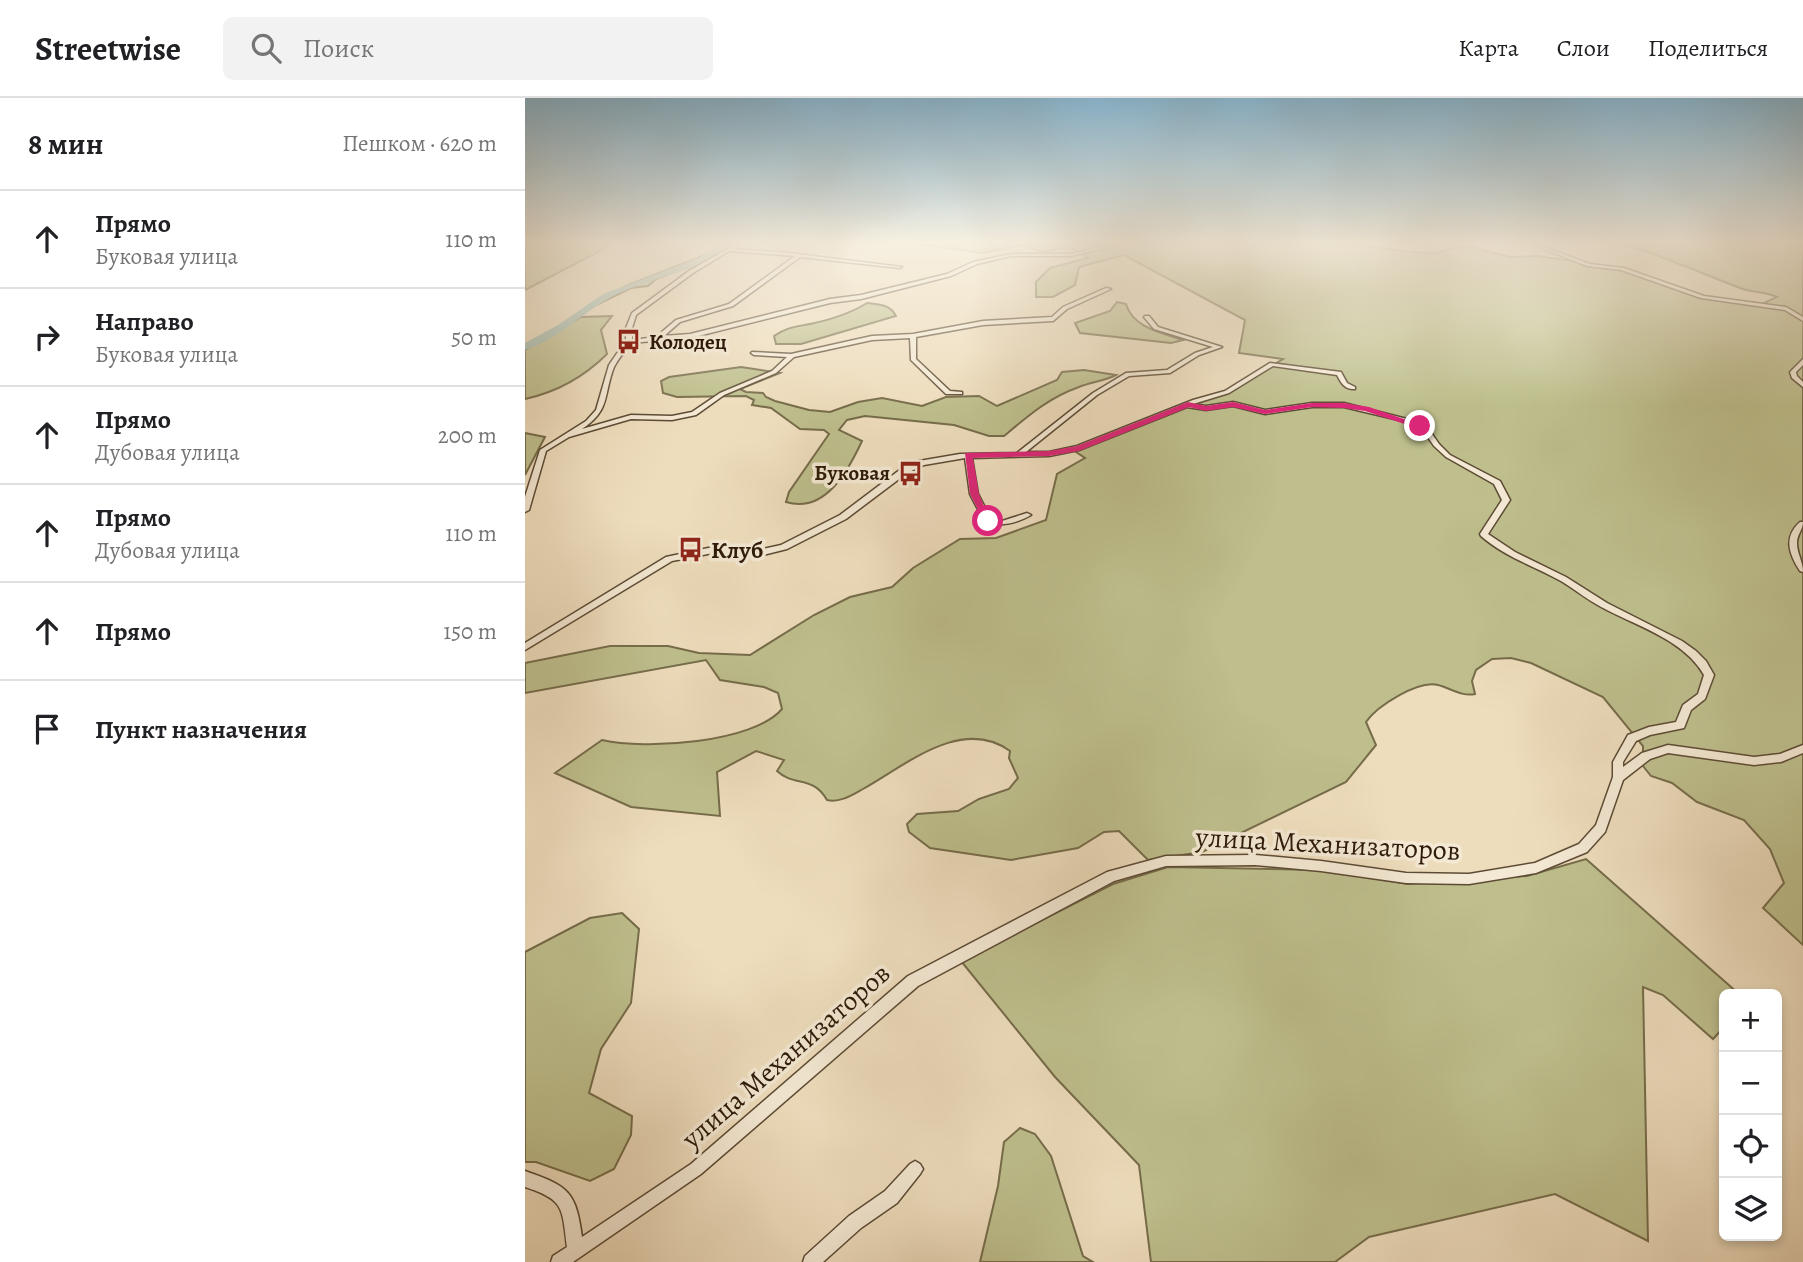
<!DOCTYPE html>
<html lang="ru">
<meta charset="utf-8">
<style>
:root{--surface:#fff;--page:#f2f2f2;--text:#202124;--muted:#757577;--line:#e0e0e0}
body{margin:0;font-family:Alegreya,serif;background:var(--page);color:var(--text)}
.controls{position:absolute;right:21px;bottom:21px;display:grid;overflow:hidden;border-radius:10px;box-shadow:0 4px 10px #0003}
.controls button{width:63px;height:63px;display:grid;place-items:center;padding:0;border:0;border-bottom:2px solid var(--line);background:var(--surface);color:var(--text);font:35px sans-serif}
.stop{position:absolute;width:21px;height:21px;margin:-16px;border:5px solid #db2777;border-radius:50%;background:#fff}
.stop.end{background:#db2777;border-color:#fff;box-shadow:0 2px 7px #0008}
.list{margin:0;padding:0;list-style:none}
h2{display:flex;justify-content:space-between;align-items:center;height:91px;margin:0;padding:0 28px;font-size:30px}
h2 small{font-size:23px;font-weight:400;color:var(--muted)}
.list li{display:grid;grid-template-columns:46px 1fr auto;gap:21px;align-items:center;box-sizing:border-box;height:98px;padding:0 28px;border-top:2px solid var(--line)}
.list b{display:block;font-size:26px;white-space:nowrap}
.list p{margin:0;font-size:23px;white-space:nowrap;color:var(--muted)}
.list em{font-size:23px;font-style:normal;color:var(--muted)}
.icon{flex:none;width:38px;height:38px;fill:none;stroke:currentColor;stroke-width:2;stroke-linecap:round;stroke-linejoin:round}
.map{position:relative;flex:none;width:1278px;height:1164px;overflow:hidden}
header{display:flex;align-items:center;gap:42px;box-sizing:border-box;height:98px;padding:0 35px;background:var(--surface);border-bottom:2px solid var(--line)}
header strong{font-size:33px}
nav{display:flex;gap:38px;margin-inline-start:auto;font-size:24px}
.search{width:490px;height:63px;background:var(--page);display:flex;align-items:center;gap:18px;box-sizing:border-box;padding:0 24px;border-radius:10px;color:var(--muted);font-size:26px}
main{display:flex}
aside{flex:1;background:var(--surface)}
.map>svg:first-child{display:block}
</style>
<header>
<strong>Streetwise</strong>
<div class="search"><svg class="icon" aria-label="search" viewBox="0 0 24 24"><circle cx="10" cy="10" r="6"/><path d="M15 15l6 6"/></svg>Поиск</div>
<nav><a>Карта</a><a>Слои</a><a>Поделиться</a></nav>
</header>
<main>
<aside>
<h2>8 мин<small>Пешком · 620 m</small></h2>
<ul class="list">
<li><svg class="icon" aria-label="ahead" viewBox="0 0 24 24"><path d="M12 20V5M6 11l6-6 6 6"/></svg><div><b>Прямо</b><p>Буковая улица</p></div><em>110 m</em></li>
<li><svg class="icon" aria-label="right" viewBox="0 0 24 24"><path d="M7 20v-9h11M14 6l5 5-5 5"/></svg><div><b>Направо</b><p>Буковая улица</p></div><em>50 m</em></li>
<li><svg class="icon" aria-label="ahead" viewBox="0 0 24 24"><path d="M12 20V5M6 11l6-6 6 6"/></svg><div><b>Прямо</b><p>Дубовая улица</p></div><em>200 m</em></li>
<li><svg class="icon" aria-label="ahead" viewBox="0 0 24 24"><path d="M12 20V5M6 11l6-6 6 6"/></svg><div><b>Прямо</b><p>Дубовая улица</p></div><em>110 m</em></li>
<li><svg class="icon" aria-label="ahead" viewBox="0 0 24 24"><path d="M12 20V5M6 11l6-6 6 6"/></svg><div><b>Прямо</b></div><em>150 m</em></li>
<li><svg class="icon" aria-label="arrive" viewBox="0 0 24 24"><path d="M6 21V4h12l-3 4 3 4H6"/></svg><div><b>Пункт назначения</b></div></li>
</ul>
</aside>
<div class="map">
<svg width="1278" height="1164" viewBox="0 0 1278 1164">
<rect width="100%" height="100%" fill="#eeddbd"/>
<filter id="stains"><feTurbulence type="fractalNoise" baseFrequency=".00286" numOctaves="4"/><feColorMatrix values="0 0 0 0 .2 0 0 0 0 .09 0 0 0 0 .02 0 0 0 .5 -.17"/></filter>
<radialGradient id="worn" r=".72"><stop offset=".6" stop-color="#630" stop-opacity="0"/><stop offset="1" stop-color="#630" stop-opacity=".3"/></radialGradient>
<g fill="#bebf8d" stroke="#766c4a" stroke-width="2">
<polygon points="0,146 88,146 0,192"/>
<polygon points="196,146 208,146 169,167 131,181 123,188 106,190 69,208 101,188 185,155"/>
<path d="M394,146h434l55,8 29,1 16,-5 18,-1 39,10 27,-1 44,6 41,7 81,28 55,9 19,-9c-12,-6 -24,-4 -37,-9 -39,-15 -77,-32 -117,-44h180v701l-40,-37 21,-25 -14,-34 -26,-29 -47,-18 -25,-19 -21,-7 -8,-10v-20l-40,-49 -72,-34 -20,-5 -19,1 -16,11 -4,11 3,13c-13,3 -25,-6 -37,-9 -20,-5 -61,21 -72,37l10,23 -30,37 -144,70 -54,8 -29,-29 -15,1 -26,16 -67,12 -81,-12 -21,-16 -2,-8 10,-10 41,-3 21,-12 30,-10 9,-11 -9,-20 1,-7c-48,-35 -104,14 -147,38 -11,6 -23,14 -36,11 -14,-25 -33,-13 -50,-29l7,-11 -28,-9 -39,21 3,44 -89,-9 -76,-34 47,-33c43,10 151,3 180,-31l-4,-16 -14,-6 -44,-7 -14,-20 -181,33v-30l85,-17h58l31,7 51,2 64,-40 36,-18 42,-10 21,-19 47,-29 36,-1 50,-18 11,-46 28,-16 -12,-8 125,-51 29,-6 56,-34 -44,-6 6,-33 -121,-65 -45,12 -4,18 -22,12h-17v-15l14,-14 38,-10 -19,-11 -27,5 -19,-7 -41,8z"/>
<path d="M592,204l9,2c7,24 36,29 57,36l-12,3 -91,-10 -5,-10 35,-12z"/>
<path d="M342,205c13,2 23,1 29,13l-95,28h-25l-2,-8c13,-9 21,-9 36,-12 19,-4 41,-11 57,-21z"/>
<path d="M87,218l-11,14 6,24c-23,23 -50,38 -82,45v-49l56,-33z"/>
<path d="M216,269l39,6 -40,16 6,3 17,1 3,4 9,4 34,9 21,2 28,-10 24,-4 40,8 24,-9 33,-1 18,10 60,-26 5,-8 22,-2 32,5c-12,6 -24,7 -37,12 -31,11 -51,29 -75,49h-15l-35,-11 -89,-9 -18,4 -8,10 23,11c-14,30 -37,73 -76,61l3,-10 40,-58 -5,-4 -24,-1 -29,-21 -19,-3 2,-5 -8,-4 -69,1 -14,-4 -2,-12 8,-4z"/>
<polygon points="0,335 20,339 0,377"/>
<polygon points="1061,761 1214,896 1199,896 1199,929 1188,941 1138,897 1118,889 1123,1143 1030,1096 844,1139 810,1164 626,1164 614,1067 530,979 436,863 588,786 643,769 798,772 883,786 1002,778"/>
<polygon points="97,815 114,831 106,905 76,951 64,995 107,1018 106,1037 89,1071 65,1083 11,1064 0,1064 0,854 65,820"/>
<polygon points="495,1030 510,1036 526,1058 558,1158 568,1164 455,1164 473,1088 479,1044"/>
</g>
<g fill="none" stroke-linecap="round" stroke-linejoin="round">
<path fill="#99bbb2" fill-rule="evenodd" d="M197,146h9c-34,31 -84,32 -123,55 -28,16 -52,41 -83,51v-7l33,-18 45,-31 96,-36z"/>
<defs>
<g id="minor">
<path d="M211,146h4l-7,5 48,3 121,15 -2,1 -100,-11 -67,49 -53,16 -16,14 26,-2 140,-35 31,-4 86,-21 26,-12 38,-8h60l44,-10h6l-50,12h-60l-34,8 -26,12 -90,23 -31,4 -140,35 -60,5c-5,8 -12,16 -16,24 -11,28 -3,43 -32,62l49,-14 41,1 20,-4 28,-19 52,-22 15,-14 -33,-2 -3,-2 1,-1 39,2 81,-18 41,-2 70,-13 69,-4 11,-10 43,-19 5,1 -44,20 -14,12 -70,4 -67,12v22l34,32 12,1v2h-16l-35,-34 -1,-22 -38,2 -78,17 -18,16 -52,22 -28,20 -24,5 -41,-1 -62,18 -23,14 -17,59 -4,2v-15l15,-47 46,-29 10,-11 13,-45 17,-25v-12l6,-15 57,-42zM204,153l66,5 -66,48 -53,16 -20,17 -24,3v-12l4,-13 57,-42z"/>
<polygon points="1006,146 1011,146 1065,166 1099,170 1179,198 1261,209 1278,219 1278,223 1260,212 1176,200 1096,172 1062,168"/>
<path d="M620,218h4l9,11 64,20 -23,8 -29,18 -41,3 -32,19 -71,57h23l28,-6 116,-46 32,-9 45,-28 71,9 6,11 8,4v2c-10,1 -14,-6 -18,-14l-64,-9 -44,27 -36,11 13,2 27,-4 32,8 47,-7h32l67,17 19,11 9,13 11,11 50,26 10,19 -22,34 27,18 51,25 41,26 75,38 14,10 10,10 8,14 -9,24 -14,11 -7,18 -34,7 -14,6 -13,21v5l19,-14 26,-8 86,12 26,-3 23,-9v8l-22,9 -27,3 -86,-12 -18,6 -27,21 -18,52 -18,20 -51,21 -67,11 -63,-1 -85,-12 -66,-6 -89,1 -52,15 -196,105 -217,188 -128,88h-22l2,-6 14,-9c-5,-39 -2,-47 -42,-60v-16c43,15 51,20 57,66l109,-73 217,-188 199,-104 59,-16 89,-1 66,6 85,12 63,1 66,-11 44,-19 17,-19 17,-48v-15l15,-27 21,-8 27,-5 7,-17 15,-11 6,-19c-19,-34 -64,-48 -97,-65 -17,-8 -31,-20 -46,-29 -27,-15 -56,-24 -80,-45l-1,-2 22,-34 -8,-16 -48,-27 -12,-11 -9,-13 -18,-11 -63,-15h-32l-47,7 -32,-8 -27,4 -19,-3 -108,43 -30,6 -77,2 6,36 13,25 11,2 25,-8 4,2c-14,8 -32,13 -47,6l-14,-27 -5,-36 -41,7 -17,8 -61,46 -59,30 -24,6 -50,-2 -41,8 -147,89v-7l141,-86 47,-10 50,2 18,-4 59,-30 61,-46 18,-8 41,-7 57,-1 76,-60 33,-20 41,-3 28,-17 18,-6 -59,-18 -10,-12z"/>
<polygon points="1278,261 1278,267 1271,274 1272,278 1278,284 1278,289 1267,280 1265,274"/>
<path d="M1275,424h3c0,8 -6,12 -6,21 0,11 6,18 6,29l-3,-1c-11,-17 -17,-34 0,-49z"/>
<polygon points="390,1063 395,1066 398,1071 395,1076 372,1105 336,1130 298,1164 278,1164 280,1158 324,1118 360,1093 385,1066"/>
</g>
</defs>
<use href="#minor" stroke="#5d4b35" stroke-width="3"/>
<use href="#minor" fill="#f4e9d4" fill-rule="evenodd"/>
</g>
<linearGradient id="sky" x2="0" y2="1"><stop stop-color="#88b7d2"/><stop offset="0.47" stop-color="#f7f0e1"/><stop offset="1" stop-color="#f7f0e1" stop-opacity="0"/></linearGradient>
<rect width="1278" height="308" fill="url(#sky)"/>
<polygon fill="#db2777" points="663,304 681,308 708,304 740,312 787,305 819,305 844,309 899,328 895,331 840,313 819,310 787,309 740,316 708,309 681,313 664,309 554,353 524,358 448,360 454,396 466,425 460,425 445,396 440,355 524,353 552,348"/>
<defs>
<symbol id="bus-bare" viewBox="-9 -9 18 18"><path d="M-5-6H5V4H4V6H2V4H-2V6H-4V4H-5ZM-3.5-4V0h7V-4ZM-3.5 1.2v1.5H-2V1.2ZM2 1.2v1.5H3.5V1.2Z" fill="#8f2418" stroke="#f4e9d4" stroke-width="2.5" paint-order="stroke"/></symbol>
</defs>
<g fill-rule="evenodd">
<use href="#bus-bare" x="86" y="226" width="35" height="35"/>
<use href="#bus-bare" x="368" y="358" width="35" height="35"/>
<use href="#bus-bare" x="148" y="434" width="35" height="35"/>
</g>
<g text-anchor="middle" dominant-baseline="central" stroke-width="7" stroke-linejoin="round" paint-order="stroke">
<g font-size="21" font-weight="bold" fill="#2d1a08" stroke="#f4e9d4" text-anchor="start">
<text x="124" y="244">Колодец</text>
<text x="365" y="375" text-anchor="end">Буковая</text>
</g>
<g font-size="24" font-weight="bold" fill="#2d1a08" stroke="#f4e9d4" text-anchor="start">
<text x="186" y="452">Клуб</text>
</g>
<g font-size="28" fill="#2d1a08" stroke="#f4e9d4">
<text transform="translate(803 746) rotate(3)">улица Механизаторов</text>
<text transform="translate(261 958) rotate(-41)">улица Механизаторов</text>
</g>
</g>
<rect width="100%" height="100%" filter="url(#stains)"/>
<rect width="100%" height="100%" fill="url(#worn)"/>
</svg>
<div class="controls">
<button>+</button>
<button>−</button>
<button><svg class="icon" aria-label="locate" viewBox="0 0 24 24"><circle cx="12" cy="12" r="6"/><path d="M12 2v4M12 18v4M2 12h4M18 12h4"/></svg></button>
<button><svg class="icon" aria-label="layers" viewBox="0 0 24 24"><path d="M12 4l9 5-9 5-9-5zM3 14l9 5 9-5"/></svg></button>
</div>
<div class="stop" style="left:463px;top:423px"></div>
<div class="stop end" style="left:895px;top:328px"></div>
</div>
</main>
